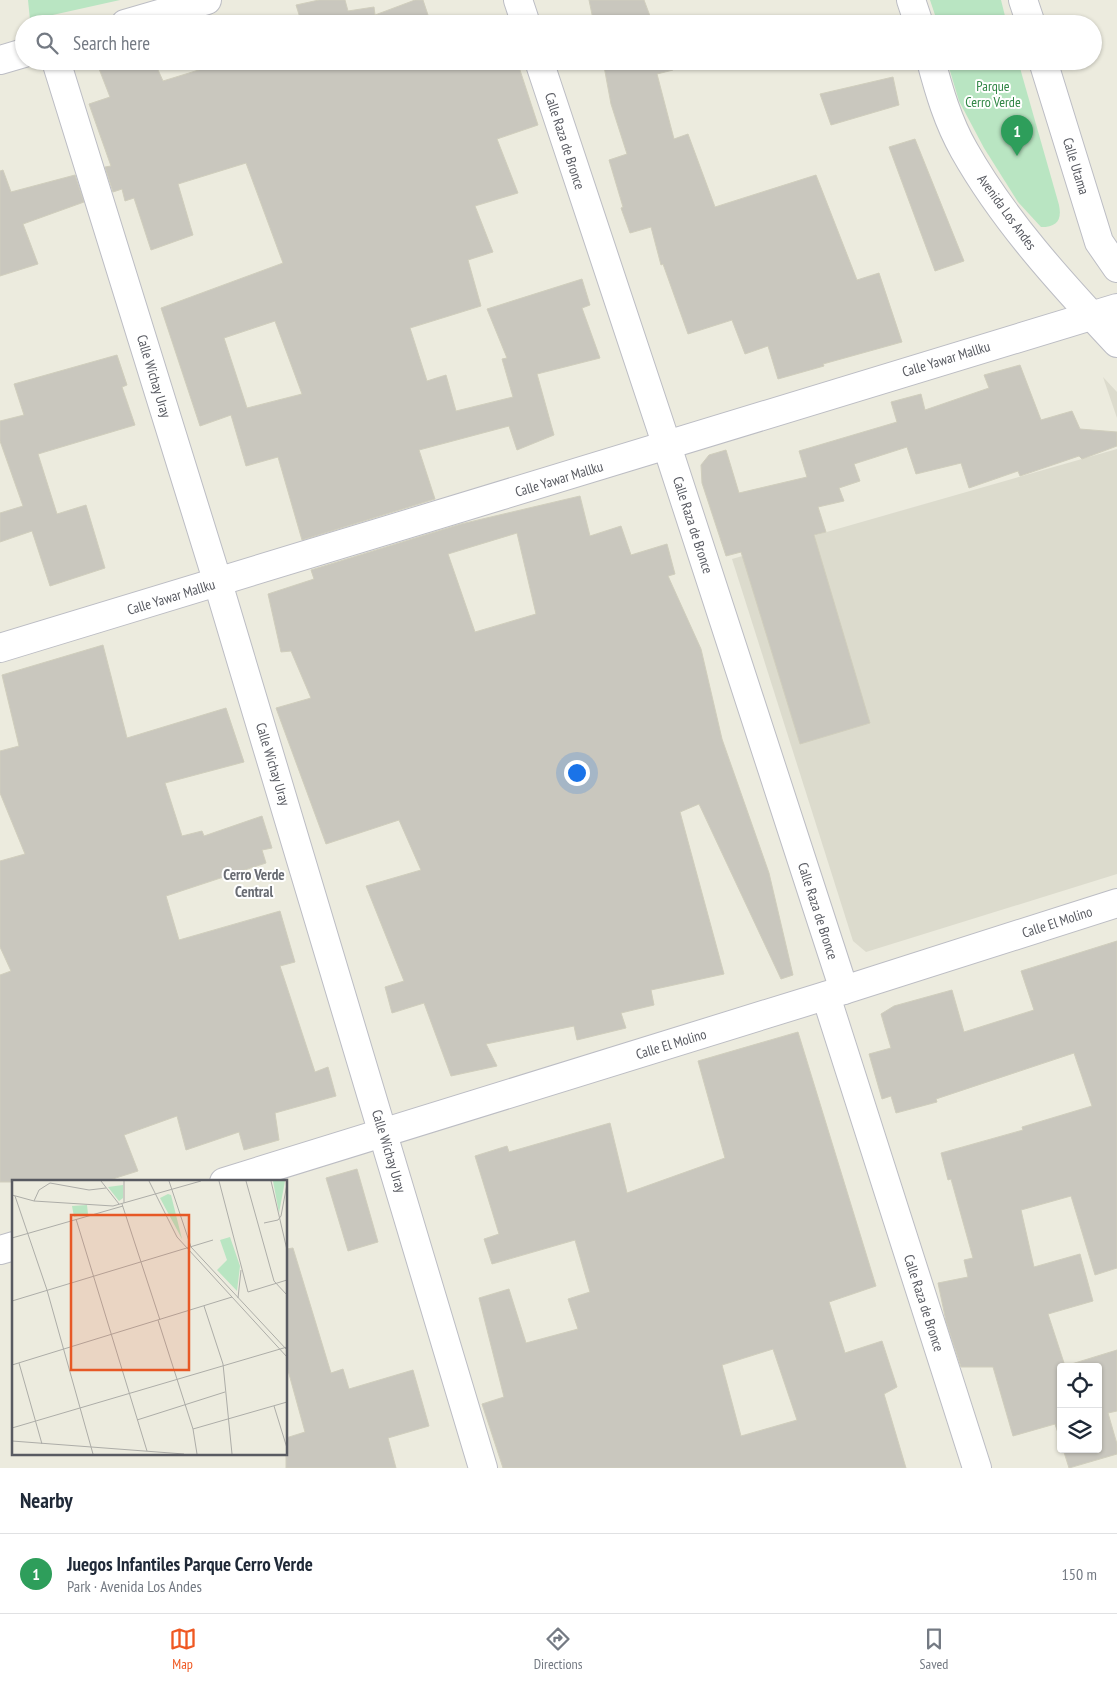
<!DOCTYPE html>
<meta charset="utf-8">
<style>
:root{--surface:#fff;--page:#f6f6f7;--text:#1f2937;--muted:#747a83;--line:#e0e1e3;--accent:#ef5822}
body{margin:0;font-family:"PT Sans Narrow",sans-serif;background:var(--page);color:var(--text)}
.controls{position:absolute;right:15px;bottom:15px;display:grid;overflow:hidden;border-radius:5px;box-shadow:0 1px 4px #0004}
.controls button{width:45px;height:45px;display:grid;place-items:center;padding:0;border:0;border-bottom:1px solid var(--line);background:var(--surface);color:var(--text);font:25px sans-serif}
.you{position:absolute;left:576px;top:772px;width:18px;height:18px;margin:-12px;border:4px solid #fff;border-radius:50%;background:#1a73e8;box-shadow:0 0 0 8px #1a73e833}
.badge{display:grid;place-items:center;width:32px;height:32px;border-radius:50%;background:var(--accent);color:#fff;font-size:16px;font-weight:700}
.pin{position:absolute;translate:-50% -41px;filter:drop-shadow(0 1px 2px #0008)}
.pin::after{content:'';position:absolute;top:26px;width:18px;height:15px;background:inherit;clip-path:polygon(0 0,100% 0,50% 100%)}
.list{margin:0;padding:0;list-style:none}
h2{display:flex;justify-content:space-between;align-items:center;height:65px;margin:0;padding:0 20px;font-size:21px}
h2 small{font-size:16px;font-weight:400;color:var(--muted)}
.list li{display:grid;grid-template-columns:32px 1fr auto;gap:15px;align-items:center;box-sizing:border-box;height:80px;padding:0 20px;border-top:1px solid var(--line)}
.list b{display:block;font-size:19px;white-space:nowrap}
.list p{margin:0;font-size:16px;white-space:nowrap;color:var(--muted)}
.list em{font-size:16px;font-style:normal;color:var(--muted)}
.icon{flex:none;width:28px;height:28px;fill:none;stroke:currentColor;stroke-width:2;stroke-linecap:round;stroke-linejoin:round}
.map{position:relative;flex:none;width:1117px;height:1468px;overflow:hidden}
.search{position:absolute;background:var(--surface);box-shadow:0 1px 4px #0004;left:15px;right:15px;top:15px;height:55px;display:flex;align-items:center;gap:12px;box-sizing:border-box;padding:0 18px;border-radius:28px;color:var(--muted);font-size:19px}
.sheet{height:145px;background:var(--surface)}
nav{display:flex;justify-content:space-around;align-items:center;box-sizing:border-box;height:70px;border-top:1px solid var(--line);background:var(--surface);font-size:14px;color:var(--muted)}
nav a{display:grid;justify-items:center;gap:2px}
nav .on{color:var(--accent)}
.map>svg:first-child{display:block}
</style>
<div class="map">
<svg width="1117" height="1468" viewBox="0 0 1117 1468">
<rect width="100%" height="100%" fill="#ecebde"/>
<g fill="#dcdbcd">
<polygon points="1103,377 1117,392 1117,418"/>
<polygon points="1117,449 1117,874 866,952 853,941 732,559"/>
</g>
<g fill="#b9e5c2">
<polygon points="28,0 120,0 30,20"/>
<polygon points="930,0 1001,0 1007,24 938,24"/>
<path d="M947,61h71l41,144c3,15 -2,22 -18,22l-23,-25 -34,-54 -25,-47z"/>
</g>
<g fill="#c9c7be" stroke="#d0cebd" fill-rule="evenodd">
<polygon points="319,0 345,0 348,11 374,7 375,15 415,0 423,0 431,24 302,24 296,5"/>
<polygon points="589,0 644,0 653,24 594,24"/>
<path d="M96,61h58l9,20 65,-20h289l21,64 -41,14 21,54 -43,13 18,46 -25,8 13,46 -71,22 17,53 19,-6 10,36 57,-14 -11,-38 5,-1 -20,-49 95,-30 8,26 -8,3 18,50 -63,16 17,61 -37,15 -8,-24 -90,24 16,49 -133,41 -24,-83 -32,9 -15,-51 -31,11 -39,-118 122,-45 -37,-100 -68,21 15,51 -42,15 -17,-52 -9,3 -3,-12 -9,3 -8,-25 6,-1 -22,-62 21,-7zM275,321l27,73 -55,14 -23,-70z"/>
<polygon points="603,61 669,61 673,70 657,74 674,139 688,134 715,207 816,175 857,280 879,273 902,342 823,364 824,366 778,379 768,346 745,354 732,320 688,334 663,264 661,265 651,227 630,233 621,208 623,207 609,160 627,154 611,104"/>
<polygon points="893,77 899,105 831,125 820,94"/>
<polygon points="915,139 964,261 935,271 889,147"/>
<polygon points="3,170 11,192 75,175 84,202 23,224 38,264 0,276 0,171"/>
<polygon points="117,355 127,385 122,387 135,425 38,454 57,514 86,505 105,568 50,586 32,531 0,542 0,513 23,506 0,441 0,421 24,415 14,384"/>
<polygon points="1020,365 1041,420 1072,411 1080,429 1117,432 1117,446 1082,459 1079,456 1020,476 1018,471 969,488 961,463 916,474 907,447 854,464 860,481 839,488 844,501 818,507 826,532 814,535 870,723 800,744 741,552 726,556 702,483 701,465 709,455 726,450 739,493 807,477 799,451 897,422 891,402 921,394 925,410 989,388 984,375"/>
<path d="M580,496l10,40 31,-10 10,29 36,-11 8,30 -7,2 33,73 21,90 47,134 24,102 -12,4 -82,-175 -19,8 44,162 -73,16 3,15 -33,8 5,15 -49,12 -3,-14 -88,18 11,22 -46,10 -27,-73 -32,10 -7,-26 19,-6 -38,-95 55,-16 -22,-50 -73,24 -50,-136 35,-10 -20,-47 -10,1 -13,-58 46,-15 -3,-9 150,-46zM517,533l19,81 -61,18 -27,-78z"/>
<polygon points="103,645 127,738 226,708 244,762 165,783 182,836 202,831 204,836 262,816 272,848 262,850 266,863 166,896 179,940 280,911 295,962 280,966 315,1072 328,1067 336,1096 275,1113 279,1140 244,1150 239,1132 186,1150 177,1116 124,1135 138,1171 103,1182 0,1182 0,975 11,971 0,947 0,861 25,854 0,793 0,751 19,746 2,675"/>
<polygon points="1117,941 1117,1268 1095,1275 1071,1196 1021,1210 1034,1267 1080,1254 1093,1301 1048,1314 1065,1366 1117,1350 1117,1411 1108,1413 1117,1444 1117,1454 1069,1468 1063,1449 1098,1449 1098,1367 1061,1367 1061,1442 1055,1424 1013,1436 993,1367 961,1367 946,1321 938,1283 968,1277 964,1260 973,1258 951,1179 948,1180 941,1153 1023,1130 1022,1127 1092,1106 1074,1053 936,1099 937,1102 896,1113 891,1096 882,1099 869,1054 891,1048 881,1014 894,1006 952,990 964,1032 1034,1010 1021,971"/>
<path d="M798,1032l78,254 -47,16 16,51 37,-12 15,46 -13,7 22,74h-403l-21,-64 22,-7 -25,-99 30,-9 17,54 52,-14 -10,-30 22,-7 -15,-52 -83,24 -8,-25 15,-5 -24,-78 32,-10 2,6 101,-29 17,70 98,-35 -27,-97zM773,1349l24,71 -56,16 -19,-71z"/>
<polygon points="357,1169 378,1242 348,1251 326,1178"/>
<polygon points="293,1248 331,1373 343,1369 349,1389 413,1370 429,1426 388,1438 396,1468 286,1468 286,1438 305,1432 286,1363 286,1249"/>
</g>
<g fill="none" stroke-linecap="round" stroke-linejoin="round">
<defs>
<g id="minor">
<polyline points="518,0 526,24"/>
<polyline points="911,0 919,24"/>
<polyline points="1023,0 1031,24"/>
<polyline points="125,24 207,0"/>
<polyline points="0,60 24,53"/>
<polyline points="56,61 218,583 483,1468"/>
<polyline points="539,61 667,446 844,990"/>
<path d="M931,61c8,30 17,61 33,89 40,71 97,133 153,193"/>
<polyline points="1043,61 1099,242 1117,268"/>
<polyline points="0,648 1117,308"/>
<polyline points="826,996 977,1468"/>
<polyline points="224,1182 844,990 1117,903"/>
<polyline points="0,1250 14,1246"/>
</g>
</defs>
<use href="#minor" stroke="#bcbdc4" stroke-width="30"/>
<use href="#minor" stroke="#fff" stroke-width="28"/>
</g>
<g text-anchor="middle" dominant-baseline="central" stroke-width="4" stroke-linejoin="round" paint-order="stroke">
<g font-size="14" fill="#318645" stroke="#fff">
<text x="993" y="86">Parque<tspan x="993" dy="16">Cerro Verde</tspan></text>
</g>
<g font-size="14" fill="#585a61" stroke="#fff">
<text transform="translate(565 141) rotate(72)">Calle Raza de Bronce</text>
<text transform="translate(1076 166) rotate(73)">Calle Utama</text>
<text transform="translate(1007 212) rotate(54)">Avenida Los Andes</text>
<text transform="translate(946 359) rotate(-17)">Calle Yawar Mallku</text>
<text transform="translate(154 376) rotate(73)">Calle Wichay Uray</text>
<text transform="translate(559 479) rotate(-17)">Calle Yawar Mallku</text>
<text transform="translate(693 525) rotate(72)">Calle Raza de Bronce</text>
<text transform="translate(171 597) rotate(-17)">Calle Yawar Mallku</text>
<text transform="translate(273 764) rotate(73)">Calle Wichay Uray</text>
<text transform="translate(818 911) rotate(72)">Calle Raza de Bronce</text>
<text transform="translate(1057 922) rotate(-18)">Calle El Molino</text>
<text transform="translate(671 1044) rotate(-17)">Calle El Molino</text>
<text transform="translate(389 1151) rotate(73)">Calle Wichay Uray</text>
<text transform="translate(924 1303) rotate(72)">Calle Raza de Bronce</text>
</g>
<g font-size="15" font-weight="bold" fill="#696c73" stroke="#fff">
<text x="254" y="874">Cerro Verde<tspan x="254" dy="17">Central</tspan></text>
</g>
</g>
<g transform="translate(12 1180)">
<rect width="275" height="275" fill="#ecebde"/>
<path d="M261,1h12l-6,32zM111,5v13l-4,3 -11,-14zM156,14l3,1 11,44 -22,-41zM75,25l1,9 -14,3 -2,-11zM218,57l10,29 -3,25 -20,-21 10,-10 -7,-20z" fill="#b9e5c2"/>
<path fill="none" stroke="#adada8" stroke-width="1" d="M89,1l18,23M112,1v22M137,1l28,56 110,120M157,1l22,66 96,103M207,1l29,111 39,-12M234,1l28,100 13,14M259,1l16,69M0,15l22,6 79,5 88,-25M3,16l32,94 46,164M22,21l5,-11 11,-7 39,7 17,-2M110,24l38,116M64,39l71,232M252,43l14,-3 3,-4 6,-32M0,58l111,-32M226,118l3,-28M0,121l201,-61M192,126l19,58 9,90M146,140l35,109 4,25M7,183l23,81M0,185l220,-68M262,226l13,42M125,240l88,-28M0,248l275,-81M181,249l94,-27M0,261l172,13"/>
<path fill="#e75825" fill-opacity="0.15" stroke="#e75825" stroke-width="2.5" d="M59,35h118v155h-118z"/>
<rect width="275" height="275" fill="none" stroke="#585a61" stroke-width="2.5"/>
</g>
</svg>
<div class="controls">
<button><svg class="icon" aria-label="locate" viewBox="0 0 24 24"><circle cx="12" cy="12" r="6"/><path d="M12 2v4M12 18v4M2 12h4M18 12h4"/></svg></button>
<button><svg class="icon" aria-label="layers" viewBox="0 0 24 24"><path d="M12 4l9 5-9 5-9-5zM3 14l9 5 9-5"/></svg></button>
</div>
<div class="you"></div>
<div class="pin badge" style="left:1017px;top:156px;background:#2e9e5b">1</div>
<div class="search"><svg class="icon" aria-label="search" viewBox="0 0 24 24"><circle cx="10" cy="10" r="6"/><path d="M15 15l6 6"/></svg>Search here</div>
</div>
<section class="sheet">
<h2>Nearby<small></small></h2>
<ul class="list">
<li><span class="badge" style="background:#2e9e5b">1</span><div><b>Juegos Infantiles Parque Cerro Verde</b><p>Park · Avenida Los Andes</p></div><em>150 m</em></li>
</ul>
</section>
<nav>
<a class="on"><svg class="icon" aria-label="map" viewBox="0 0 24 24"><path d="M3 6l6-2 6 2 6-2v14l-6 2-6-2-6 2zM9 4v14M15 6v14"/></svg>Map</a>
<a><svg class="icon" aria-label="directions" viewBox="0 0 24 24"><path d="M12 3l9 9-9 9-9-9zM9 14v-3h6M13 9l2 2-2 2"/></svg>Directions</a>
<a><svg class="icon" aria-label="saved" viewBox="0 0 24 24"><path d="M7 4h10v16l-5-4-5 4z"/></svg>Saved</a>
</nav>
